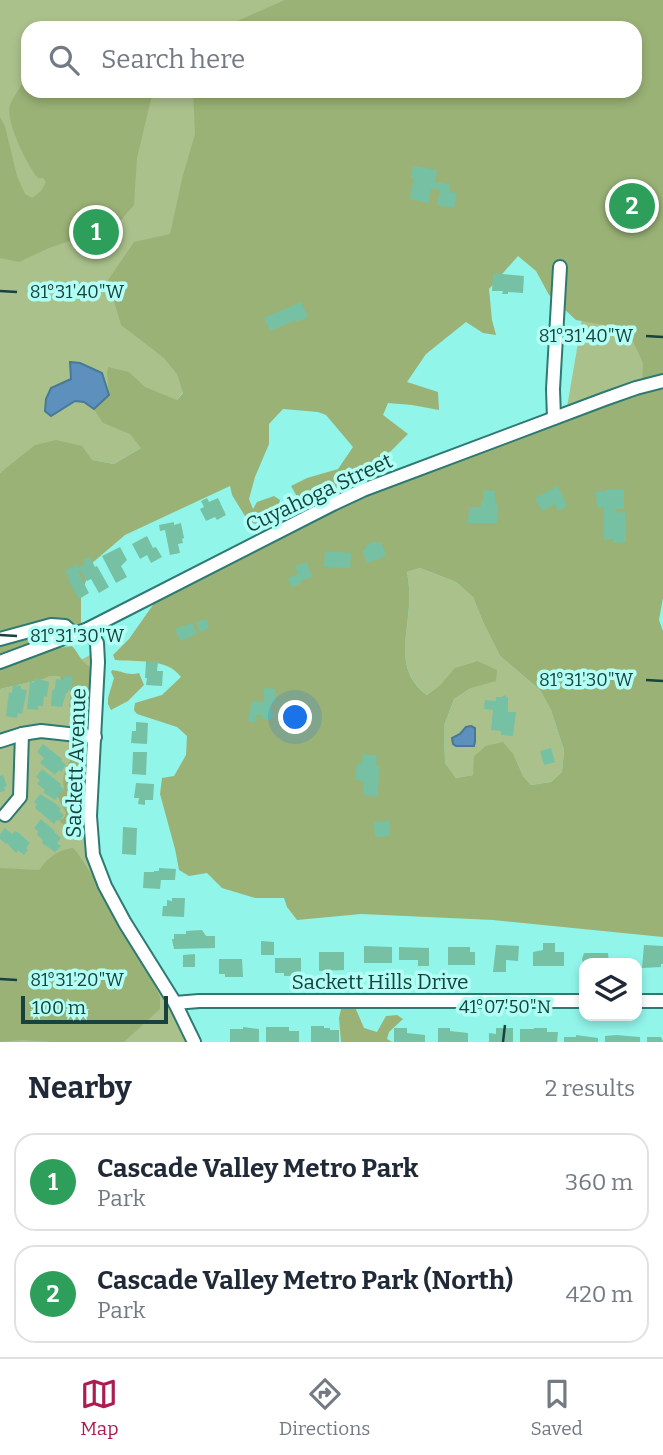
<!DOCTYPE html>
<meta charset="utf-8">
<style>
:root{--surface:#fff;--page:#f2f2f3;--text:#1f2937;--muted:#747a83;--line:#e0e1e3;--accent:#ad1c50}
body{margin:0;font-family:Bitter,serif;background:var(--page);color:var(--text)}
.controls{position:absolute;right:21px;bottom:21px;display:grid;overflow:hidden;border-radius:14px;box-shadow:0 4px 10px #0003}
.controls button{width:63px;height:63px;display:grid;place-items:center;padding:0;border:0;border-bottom:2px solid var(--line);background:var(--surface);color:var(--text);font:35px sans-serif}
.scale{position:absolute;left:21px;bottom:18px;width:147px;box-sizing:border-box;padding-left:7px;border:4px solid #17423e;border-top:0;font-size:19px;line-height:24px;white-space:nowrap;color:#17423e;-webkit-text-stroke:5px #b2fff5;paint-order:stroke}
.you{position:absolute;left:296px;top:718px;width:24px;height:24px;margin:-18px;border:5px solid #fff;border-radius:50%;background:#1a73e8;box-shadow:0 0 0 10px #1a73e833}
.badge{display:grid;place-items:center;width:46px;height:46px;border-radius:50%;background:var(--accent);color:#fff;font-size:23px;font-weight:700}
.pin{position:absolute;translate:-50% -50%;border:4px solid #fff;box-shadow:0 2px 7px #0006}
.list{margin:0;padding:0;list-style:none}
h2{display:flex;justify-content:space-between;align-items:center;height:91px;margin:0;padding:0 28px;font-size:30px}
h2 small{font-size:23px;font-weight:400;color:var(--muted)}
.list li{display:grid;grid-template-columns:46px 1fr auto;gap:21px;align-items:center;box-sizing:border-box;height:98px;margin:0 14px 14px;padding:0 14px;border:2px solid var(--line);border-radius:21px}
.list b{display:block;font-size:26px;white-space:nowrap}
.list p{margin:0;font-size:23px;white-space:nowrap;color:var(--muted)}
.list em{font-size:23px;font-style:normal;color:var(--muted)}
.icon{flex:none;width:38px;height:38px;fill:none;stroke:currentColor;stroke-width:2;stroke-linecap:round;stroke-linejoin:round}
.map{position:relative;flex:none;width:663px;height:1042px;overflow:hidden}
.search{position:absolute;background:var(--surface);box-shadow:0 4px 10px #0003;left:21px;right:21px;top:21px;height:77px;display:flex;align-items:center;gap:18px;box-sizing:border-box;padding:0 24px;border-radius:21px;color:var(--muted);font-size:26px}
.sheet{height:315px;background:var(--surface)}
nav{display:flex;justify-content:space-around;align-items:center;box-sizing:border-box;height:98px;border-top:2px solid var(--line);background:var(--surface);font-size:19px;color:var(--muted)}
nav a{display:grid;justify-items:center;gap:4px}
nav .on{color:var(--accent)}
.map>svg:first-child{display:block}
</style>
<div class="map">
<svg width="663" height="1042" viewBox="0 0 663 1042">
<rect width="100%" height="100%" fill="#92f5ea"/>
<g fill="#abc18c">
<polygon points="0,0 663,0 663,381 566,413 621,91 635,91 635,28 28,28 28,91 207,91 183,392 141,448 114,464 92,460 16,462 0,473"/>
<path d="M420,568l36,14 17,15 10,25 17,34 40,34 11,20 13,40 -2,22 -11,10 -20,3 -8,-9 -9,-21 -41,20 -17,3 -11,-15 -1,-37 10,-27 17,-11 6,-27 -21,7 -16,17 -13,10c-32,-25 -20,-55 -18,-89 1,-12 0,-23 -2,-34z"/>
<polygon points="98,651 93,855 194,1042 0,1042 0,689 44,679"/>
</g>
<g fill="#9ab276" fill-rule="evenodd">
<path d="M285,0h378v598l-4,22 4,11v306l-170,-17 -132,-6 -64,6 -10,-13 -3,-9h-29l-33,-10 -15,-15 -18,3 -10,-6 -4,-21 -15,-55 2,-16 12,-2 12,-21 1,-19 -10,-9 -40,-13 -3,-4 1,-7 27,-8 19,-18c-13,-19 -45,-15 -66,-17l-2,-5 16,-16 33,-47 171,-88 309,-118 1,-23 -12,-26 -15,-10 -40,-7 -27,-25 -13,-24 -18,-15 -29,33 3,31 4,15 -13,-2 -17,-11 -40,32 -19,28 31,10 1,18 -27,-5 -24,-2 -5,12 25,19 -17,17 -39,29 -36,20h-17l-8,-14 16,-8 31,-9 15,-22 -27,-32 -8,-3 -35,-3 -14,15v20l-14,33 -6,22 4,10 4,-7 17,-6 6,4c-3,14 -6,20 -19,26l-13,-5 -16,-26 -2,-9 -105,49 -34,29 -10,33v34l-81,31v-189l35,-28 21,-5 26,6 10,14 22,4 27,-16 -11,-14 -27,-11 -9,-14 15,-14 -2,-22 1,-6 21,5 16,15 32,13 6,-7 -6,-19 -13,-16 -43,-33 -13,-45 26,-38 36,-8 13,-59 12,-41 -2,-43h442v-63h-414zM420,568l36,14 17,15 10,25 17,34 40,34 11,20 13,40 -2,22 -11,10 -20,3 -8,-9 -9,-21 -11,-13 -17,4 -12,10 -1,19 -17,3 -11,-15 -1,-37 10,-27 17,-11 25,-7 1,-11 -20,-9 -22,7 -15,17 -13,10c-32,-24 -20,-56 -18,-89 1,-11 0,-23 -2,-34z"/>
<path d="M28,75v16h125l-16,67 -3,47 -37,42 -8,-1 -8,-9 -32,11 -30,14 -19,-4v-141l5,9 12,50 8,18 7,4 9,-7 5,-9 -3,-4h-5c-11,-13 -33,-57 -28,-73 4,-10 13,-21 18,-30z"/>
<path d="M72,646c6,6 9,16 17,20l3,11 -2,30 -14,8 -7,-9 2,-14 -10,-11 -1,-5h-10l-6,3 -44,10v-20l52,-20z"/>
<path d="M112,670c11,1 15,6 27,3l5,12 -16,16 -17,9 -3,-6v-6l6,-20 -3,-6z"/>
<path d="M76,753l3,4 2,7v53l1,10 -1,4 -5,-1 -15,-7 -1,-3 4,-2 2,-5 -5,-9 -3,-8 6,-7c-3,-13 3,-27 12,-36z"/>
<path d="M73,848c7,6 15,23 23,32l45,76 19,41v12l-36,33h-72l-31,-2 -21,2v-174l39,2c11,-14 17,-19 34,-22z"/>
<polygon points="355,1007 364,1028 377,1032 386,1016 397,1015 403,1019 389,1032 387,1039 392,1042 341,1042 339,1018 341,1009"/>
</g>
<g fill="#5d90bd" stroke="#487997" stroke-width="2">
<polygon points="70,362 80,363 102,373 109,395 94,409 84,402 75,401 51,416 45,411 46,399 51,388 71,379"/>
<polygon points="471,726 475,728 475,742 474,746 456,746 453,744 452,738 460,734 466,727"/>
</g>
<g fill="#76c1a3">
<polygon points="413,166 437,170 435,182 450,184 449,192 457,193 454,208 437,205 440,190 431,188 429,203 410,199 414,178 411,178"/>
<polygon points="493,273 524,276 523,293 508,292 508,294 502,294 503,291 492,291"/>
<polygon points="301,302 308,317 297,322 296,320 270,331 264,318"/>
<polygon points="558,486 567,506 558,511 555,504 542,511 535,498"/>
<polygon points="483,490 495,491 495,504 498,504 497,523 468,523 469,507 481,507 481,501 483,501"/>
<polygon points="605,490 624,490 624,509 615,509 616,513 625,512 626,542 614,543 614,539 604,540 604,507 597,508 596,492 605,492"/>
<polygon points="207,498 209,502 218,498 226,515 217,520 215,517 206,521 200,509 204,507 201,501"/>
<polygon points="174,522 174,525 181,523 184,538 182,539 183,543 178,544 180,553 170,555 165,530 160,531 159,525"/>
<polygon points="147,536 153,548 156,547 162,557 151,563 147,555 140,559 132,544"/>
<polygon points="376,541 377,544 381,542 386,556 367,563 362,550 367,548 366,545"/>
<polygon points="120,547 127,560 121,566 127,577 116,583 102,556"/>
<polygon points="325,551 351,553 350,568 324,567"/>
<polygon points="90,557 95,567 97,566 109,587 99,593 91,579 87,581 80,571 78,572 89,593 79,599 67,578 69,577 65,571 77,564 79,568 85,564 83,560"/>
<polygon points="307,562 312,577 300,581 301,584 291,587 288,578 298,574 295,566"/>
<polygon points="206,619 209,628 200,632 196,622"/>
<polygon points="192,623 197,634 180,641 175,629"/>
<polygon points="146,661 158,661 157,671 163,671 162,686 146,685 147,678 145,678"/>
<polygon points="64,676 73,677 71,690 68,690 68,693 66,693 62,707 51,706 52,691 55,688 56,679 63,680"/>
<polygon points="35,678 49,682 47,697 44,696 43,706 38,706 38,710 27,709 30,682 34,683"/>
<polygon points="13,685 21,686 21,689 27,690 22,714 18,713 17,718 6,716 9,692 12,693"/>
<polygon points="264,688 276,689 275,703 272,703 271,714 274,714 274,718 271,717 271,720 262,719 263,715 256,715 257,720 254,722 250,722 248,720 252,701 263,702"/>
<polygon points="505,695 508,698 508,712 516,712 513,736 501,735 501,731 491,730 493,710 484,709 485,700 496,701 496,697 502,697"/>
<polygon points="136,722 148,723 147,744 131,743 132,731 136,731"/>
<polygon points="43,744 62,759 61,761 66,765 61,772 59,770 55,775 40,763 44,758 37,752"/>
<polygon points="551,748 555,762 544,765 540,751"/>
<polygon points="133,752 147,752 146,775 132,774"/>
<polygon points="363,754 377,756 376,765 379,766 378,797 363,795 364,781 355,780 357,763 362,764"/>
<polygon points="42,769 61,784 60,786 64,789 55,800 43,792 45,790 37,784 40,780 36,777"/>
<polygon points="3,775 7,786 4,787 5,791 0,792 0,776"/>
<polygon points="136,783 154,784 153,800 145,800 145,805 138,804 139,798 134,798"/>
<polygon points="40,794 56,804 61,809 59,811 64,815 59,821 57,820 54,824 35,808 37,804 34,802"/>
<polygon points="41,819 55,831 54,832 61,838 57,843 61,846 55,852 42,843 43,840 37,835 38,831 34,828"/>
<polygon points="389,821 390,836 375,837 374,822"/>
<polygon points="123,827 137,828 136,855 122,854"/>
<polygon points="5,828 12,834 15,831 19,833 30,843 26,848 28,850 24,855 18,850 16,853 7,843 6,844 0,839 0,834"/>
<polygon points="159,868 176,869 175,880 161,880 160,889 143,888 144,872 154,872 154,871 159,871"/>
<polygon points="172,898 185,898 184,917 162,916 163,906 167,906 167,900 172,901"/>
<polygon points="202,930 206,936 215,936 215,948 174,949 172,939 174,939 174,934 186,934 186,931"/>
<polygon points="261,941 274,942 274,955 261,955"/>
<polygon points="543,943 555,943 555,952 564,952 564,966 533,966 533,952 543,950"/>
<polygon points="496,945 519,946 518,961 506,960 506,972 493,972"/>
<polygon points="644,945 663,946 663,964 661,964 661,967 642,968"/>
<polygon points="364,946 392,947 392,963 364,963"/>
<polygon points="399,947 429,948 429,966 418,966 418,960 399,960"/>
<polygon points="448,947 470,947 470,952 475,952 475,965 448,965"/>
<polygon points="319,952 344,952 344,970 319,971"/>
<polygon points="584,953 608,953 609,963 583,963 582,959"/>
<polygon points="195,954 195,967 183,967 183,955"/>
<polygon points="275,958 301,958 301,973 292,973 292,976 284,976 284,973 275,973"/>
<polygon points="219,959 242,959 243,977 225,977 225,974 219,974"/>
<polygon points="311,1026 324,1026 324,1028 330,1028 330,1030 339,1030 339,1042 311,1042"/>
<polygon points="243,1027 259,1029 259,1042 230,1042 230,1029 243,1029"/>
<polygon points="266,1027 289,1027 289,1031 299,1031 299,1042 266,1042"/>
<polygon points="394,1028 407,1028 407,1033 425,1035 425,1042 394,1042"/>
<polygon points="438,1028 450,1028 450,1031 468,1033 468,1042 438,1042"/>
<polygon points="496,1028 513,1028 513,1042 489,1042 489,1033 496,1034"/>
<polygon points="534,1028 547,1028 547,1032 558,1032 557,1042 520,1042 520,1029 534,1029"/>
<polygon points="576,1035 598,1038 598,1042 564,1042 564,1037 576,1037"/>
<polygon points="616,1035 640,1037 640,1042 605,1042 605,1036"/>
<polygon points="647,1037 661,1037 663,1042 647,1042"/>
</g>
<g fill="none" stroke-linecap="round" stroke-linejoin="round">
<defs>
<g id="minor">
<polyline points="554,418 553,389 560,267"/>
<polyline points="88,629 97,643 98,662 90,816 93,855 105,886 125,923 175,1003 194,1042"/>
<polyline points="0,639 51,625 65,626 74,634"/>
<polyline points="0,662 88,629 333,504 363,490 605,399 636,388 663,381"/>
<polyline points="0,741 22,734 41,731 95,737"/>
<polyline points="5,815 20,797 22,734"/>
<polyline points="637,1001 663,1001"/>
<polyline points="175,1003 199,1001 584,1001"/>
</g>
</defs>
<use href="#minor" stroke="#2d7a73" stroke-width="16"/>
<use href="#minor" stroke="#fff" stroke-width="12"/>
</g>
<path fill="none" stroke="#17423e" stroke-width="2.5" d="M0,291l17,1M646,336l17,1M0,635l17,1M646,680l17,1M0,979l17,1M503,1042l2,-17"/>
<g text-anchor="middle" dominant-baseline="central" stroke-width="7" stroke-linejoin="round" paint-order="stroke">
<g font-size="21" fill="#17423e" stroke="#b2fff5">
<text transform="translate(319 493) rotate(-25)">Cuyahoga Street</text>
<text transform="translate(76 763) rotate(-88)">Sackett Avenue</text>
<text x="380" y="982">Sackett Hills Drive</text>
</g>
</g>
<g font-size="18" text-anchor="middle" fill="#17423e" stroke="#b2fff5" stroke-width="7" stroke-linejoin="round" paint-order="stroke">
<text x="77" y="298">81°31'40"W</text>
<text x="586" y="342">81°31'40"W</text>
<text x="77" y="642">81°31'30"W</text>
<text x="586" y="686">81°31'30"W</text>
<text x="77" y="986">81°31'20"W</text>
<text x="505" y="1013">41°07'50"N</text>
</g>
</svg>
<div class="controls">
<button><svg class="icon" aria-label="layers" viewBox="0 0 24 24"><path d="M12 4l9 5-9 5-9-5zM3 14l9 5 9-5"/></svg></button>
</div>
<div class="scale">100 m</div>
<div class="you"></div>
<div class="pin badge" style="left:96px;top:232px;background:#2e9e5b">1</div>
<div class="pin badge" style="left:632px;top:206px;background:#2e9e5b">2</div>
<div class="search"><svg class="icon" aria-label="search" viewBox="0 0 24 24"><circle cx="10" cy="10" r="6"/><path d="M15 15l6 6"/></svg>Search here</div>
</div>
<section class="sheet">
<h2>Nearby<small>2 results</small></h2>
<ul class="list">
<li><span class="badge" style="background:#2e9e5b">1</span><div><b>Cascade Valley Metro Park</b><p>Park</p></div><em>360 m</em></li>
<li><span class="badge" style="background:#2e9e5b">2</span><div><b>Cascade Valley Metro Park (North)</b><p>Park</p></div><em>420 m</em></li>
</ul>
</section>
<nav>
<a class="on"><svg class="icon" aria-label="map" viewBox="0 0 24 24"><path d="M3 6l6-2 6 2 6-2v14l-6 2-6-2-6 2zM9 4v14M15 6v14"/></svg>Map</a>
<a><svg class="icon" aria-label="directions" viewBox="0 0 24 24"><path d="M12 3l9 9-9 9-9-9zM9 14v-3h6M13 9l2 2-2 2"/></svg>Directions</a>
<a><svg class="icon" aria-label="saved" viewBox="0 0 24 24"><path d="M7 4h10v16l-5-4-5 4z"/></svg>Saved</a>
</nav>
